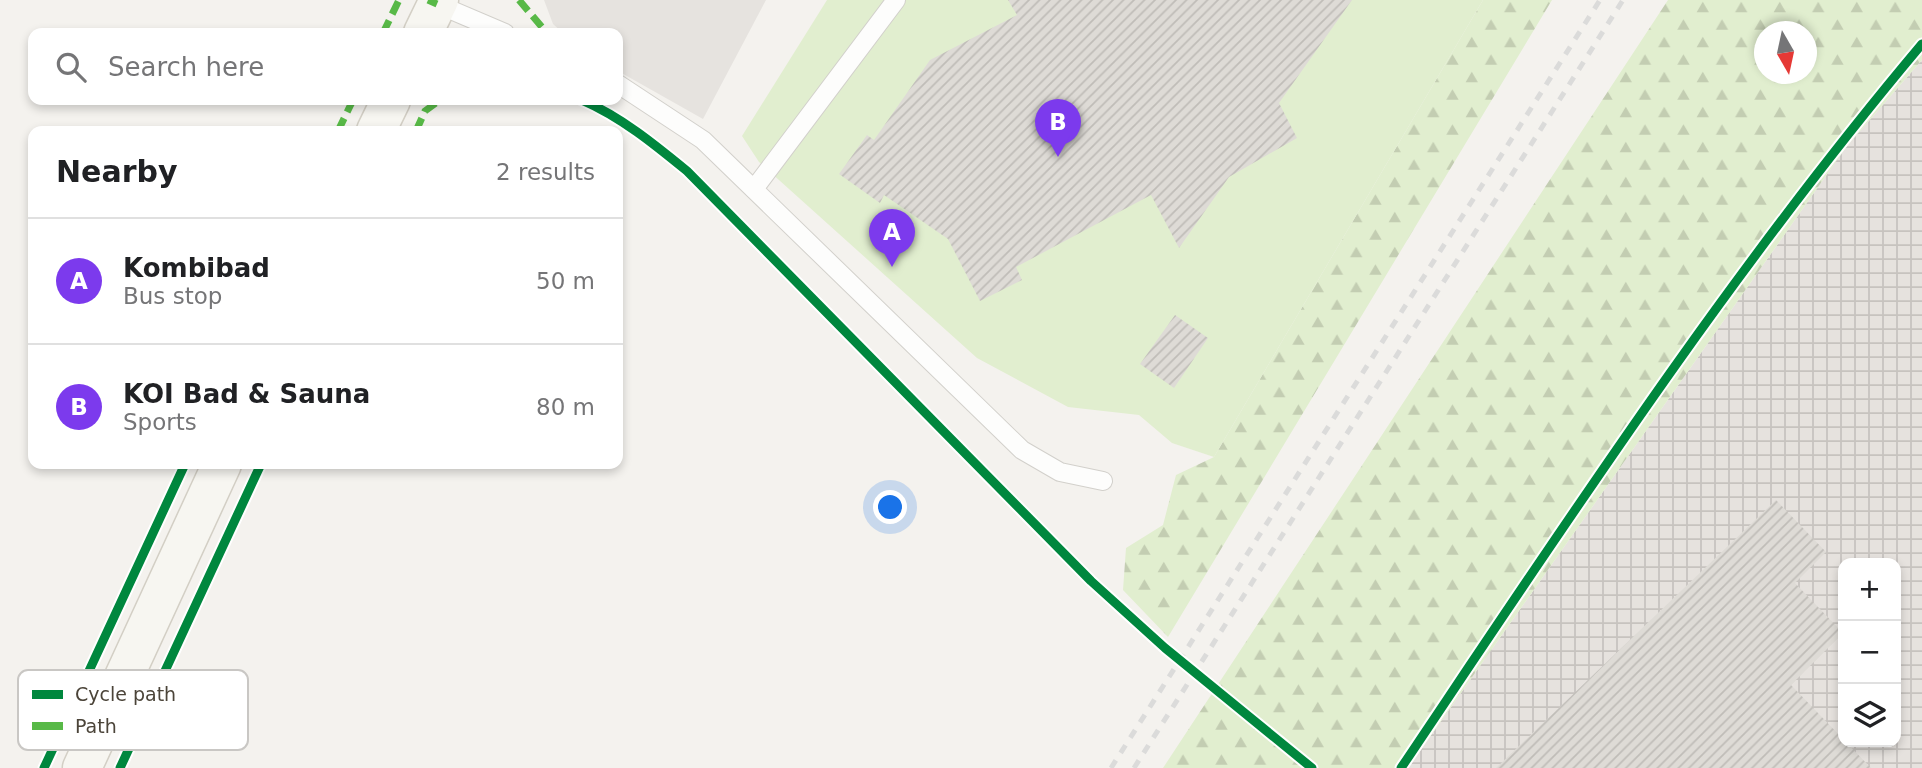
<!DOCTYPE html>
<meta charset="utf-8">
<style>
:root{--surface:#fff;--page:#f6f6f6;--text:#202124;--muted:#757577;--line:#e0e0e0;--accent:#7c3aed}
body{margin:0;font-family:"DejaVu Sans",sans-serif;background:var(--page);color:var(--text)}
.controls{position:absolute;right:21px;bottom:21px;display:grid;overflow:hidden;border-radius:14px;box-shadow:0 4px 10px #0003}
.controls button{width:63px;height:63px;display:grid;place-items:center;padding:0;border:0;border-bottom:2px solid var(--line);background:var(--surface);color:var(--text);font:35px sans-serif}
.compass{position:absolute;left:1754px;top:21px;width:63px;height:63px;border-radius:50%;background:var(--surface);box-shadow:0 4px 10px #0003;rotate:171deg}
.you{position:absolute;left:891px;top:508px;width:24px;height:24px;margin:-18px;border:5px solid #fff;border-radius:50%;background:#1a73e8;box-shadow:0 0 0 10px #1a73e833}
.badge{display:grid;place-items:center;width:46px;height:46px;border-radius:50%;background:var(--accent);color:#fff;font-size:23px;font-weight:700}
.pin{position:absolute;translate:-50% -58px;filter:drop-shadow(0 2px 4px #0008)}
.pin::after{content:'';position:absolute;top:37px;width:24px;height:21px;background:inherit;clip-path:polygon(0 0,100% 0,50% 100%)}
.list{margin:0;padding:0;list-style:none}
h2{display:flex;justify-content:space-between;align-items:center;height:91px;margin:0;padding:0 28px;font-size:30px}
h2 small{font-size:23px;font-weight:400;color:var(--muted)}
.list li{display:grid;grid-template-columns:46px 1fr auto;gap:21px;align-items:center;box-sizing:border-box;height:126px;padding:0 28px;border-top:2px solid var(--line)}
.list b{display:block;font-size:26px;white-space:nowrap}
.list p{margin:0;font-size:23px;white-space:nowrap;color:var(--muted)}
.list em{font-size:23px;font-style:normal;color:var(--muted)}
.icon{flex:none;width:38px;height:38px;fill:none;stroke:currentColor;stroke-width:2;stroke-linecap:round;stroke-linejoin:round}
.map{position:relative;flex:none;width:1922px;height:768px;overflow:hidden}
.search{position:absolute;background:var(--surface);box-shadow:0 4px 10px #0003;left:28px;top:28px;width:595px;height:77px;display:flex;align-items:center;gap:18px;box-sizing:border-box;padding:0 24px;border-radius:14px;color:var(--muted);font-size:26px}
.panel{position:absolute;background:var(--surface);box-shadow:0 4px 10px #0003;left:28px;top:126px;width:595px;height:343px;border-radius:14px}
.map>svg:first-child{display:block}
</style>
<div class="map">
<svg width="1922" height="768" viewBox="0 0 1922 768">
<defs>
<pattern id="industrial-grid" width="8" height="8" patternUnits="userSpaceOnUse" patternTransform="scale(1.75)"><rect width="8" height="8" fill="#e6e2de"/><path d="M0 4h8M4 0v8" fill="none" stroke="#c7c3bf"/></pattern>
<pattern id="forest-firs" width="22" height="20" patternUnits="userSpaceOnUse" patternTransform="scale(1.75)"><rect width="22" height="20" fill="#e1eecf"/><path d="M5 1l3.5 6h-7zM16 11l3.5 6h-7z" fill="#c3cdb2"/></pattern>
<pattern id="building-hatch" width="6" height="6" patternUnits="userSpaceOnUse" patternTransform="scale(1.75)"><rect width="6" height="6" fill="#dedbd6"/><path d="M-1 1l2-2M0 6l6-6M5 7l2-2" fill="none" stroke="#c0bdb8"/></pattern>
</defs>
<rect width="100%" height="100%" fill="#f4f2ee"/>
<path fill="url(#industrial-grid)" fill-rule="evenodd" d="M1922,60v708h-514l439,-622zM1843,563h53v179h-53z"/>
<g fill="url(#forest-firs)" fill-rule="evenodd">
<polygon points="1483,0 1552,0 1168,637 1123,590 1126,548 1163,525 1176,475 1214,457"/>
<path d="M1668,0h254v60l-75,86 -439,622h-245zM1764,32h42v42h-42z"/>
</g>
<polygon fill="#e1eecf" points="827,0 1483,0 1214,457 1172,443 1139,415 1068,407 977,358 759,162 742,136"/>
<polygon fill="#e6e3df" points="544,0 766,0 703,119 618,71 618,33 563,33 553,24"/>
<g fill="url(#building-hatch)">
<polygon points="1008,0 1352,0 1279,103 1297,138 1229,177 1179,248 1151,195 1016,267 1022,280 980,301 948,239 884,195 880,203 839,174 867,135 874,140 930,60 1017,15"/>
<polygon points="1175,315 1208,338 1174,388 1140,364"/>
<polygon points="1776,500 1826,552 1795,583 1843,633 1791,685 1871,768 1496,768"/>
</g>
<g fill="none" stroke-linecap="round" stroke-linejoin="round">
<defs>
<g id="lane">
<polyline points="437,4 505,33"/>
<polyline points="618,84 703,140 1022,450 1060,472 1103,481"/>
<polyline points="754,189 896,0"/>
</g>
<g id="secondary">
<polyline points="423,33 439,0"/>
<polyline points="376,131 391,100"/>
<polyline points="82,768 222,464"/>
</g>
</defs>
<use href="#lane" stroke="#d2d0cb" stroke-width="20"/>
<use href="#secondary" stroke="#d3cfc5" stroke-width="41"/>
<use href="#lane" stroke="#fdfdfc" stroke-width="18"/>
<use href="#secondary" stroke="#f7f6f1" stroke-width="38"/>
<g stroke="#dbdbda" stroke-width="5" stroke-dasharray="9 9" stroke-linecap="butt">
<polyline points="1111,768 1600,0"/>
<polyline points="1134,768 1623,0"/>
</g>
<g stroke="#58b947" stroke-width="7" stroke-dasharray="14 7" stroke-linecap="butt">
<polyline points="428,0 437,4"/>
<polyline points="519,0 547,33"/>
<polyline points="383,33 399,0"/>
<polyline points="338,131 353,100"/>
<polyline points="416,131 425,111 440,100"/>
</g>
<defs>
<g id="cycleway">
<path d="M582,100c39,17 72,44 105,71l404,410 74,67 147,120"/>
<polyline points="44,768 185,464"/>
<polyline points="120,768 261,464"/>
<path d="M1401,768c166,-247 329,-496 521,-724"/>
</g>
</defs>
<use href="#cycleway" stroke="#fff" stroke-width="13"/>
<use href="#cycleway" stroke="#00873e" stroke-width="9"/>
</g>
<rect x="18" y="670" width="230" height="80" rx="10" fill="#fff" stroke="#c9c7c4" stroke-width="2"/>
<rect x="32" y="690" width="31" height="9" fill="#00873e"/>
<rect x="32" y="722" width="31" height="8" fill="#58b947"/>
<g font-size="19" fill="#4b4439">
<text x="75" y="701">Cycle path</text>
<text x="75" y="733">Path</text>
</g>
</svg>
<div class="controls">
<button>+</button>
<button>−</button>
<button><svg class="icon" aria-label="layers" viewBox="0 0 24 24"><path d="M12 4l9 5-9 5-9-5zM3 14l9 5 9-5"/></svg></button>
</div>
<svg class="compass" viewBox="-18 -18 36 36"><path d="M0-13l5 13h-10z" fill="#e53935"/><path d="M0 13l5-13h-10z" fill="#757577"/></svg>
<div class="you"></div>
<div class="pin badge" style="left:892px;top:267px">A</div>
<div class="pin badge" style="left:1058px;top:157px">B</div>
<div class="search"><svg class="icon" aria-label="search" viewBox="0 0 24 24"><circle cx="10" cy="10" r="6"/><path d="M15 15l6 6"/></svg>Search here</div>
<section class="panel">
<h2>Nearby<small>2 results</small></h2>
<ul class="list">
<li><span class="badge">A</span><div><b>Kombibad</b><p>Bus stop</p></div><em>50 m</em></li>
<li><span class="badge">B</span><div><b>KOI Bad &amp; Sauna</b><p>Sports</p></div><em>80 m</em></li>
</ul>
</section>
</div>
